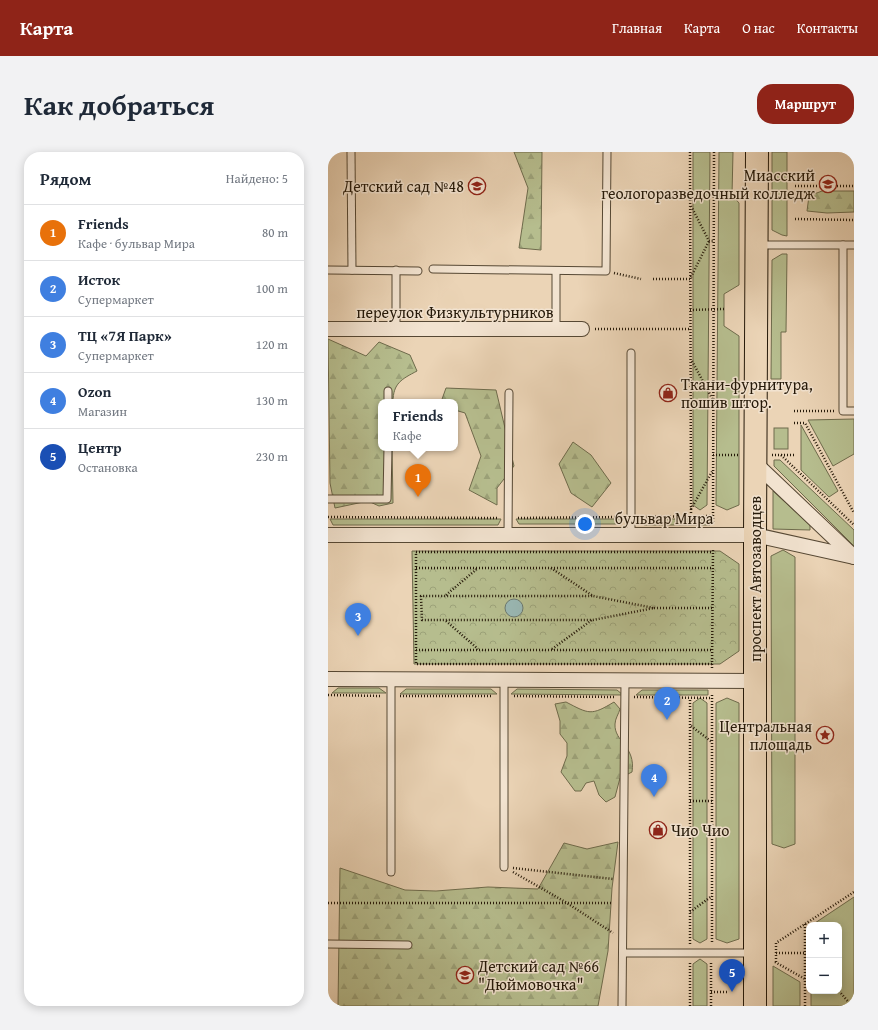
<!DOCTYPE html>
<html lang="ru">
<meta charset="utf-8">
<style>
:root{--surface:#fff;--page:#f2f2f3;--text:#1f2937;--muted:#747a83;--line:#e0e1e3;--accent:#8f2418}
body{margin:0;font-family:"Gentium Book Plus",serif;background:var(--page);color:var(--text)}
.controls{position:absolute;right:12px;bottom:12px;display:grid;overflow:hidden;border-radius:8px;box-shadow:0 2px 10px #0003}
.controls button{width:36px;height:36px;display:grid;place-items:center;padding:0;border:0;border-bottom:1px solid var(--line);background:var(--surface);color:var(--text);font:20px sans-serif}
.you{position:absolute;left:257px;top:372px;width:14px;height:14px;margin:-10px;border:3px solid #fff;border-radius:50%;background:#1a73e8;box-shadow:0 0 0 6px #1a73e833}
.badge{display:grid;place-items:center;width:26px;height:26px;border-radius:50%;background:var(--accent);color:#fff;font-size:13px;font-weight:700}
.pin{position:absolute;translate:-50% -33px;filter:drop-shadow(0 1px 2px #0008)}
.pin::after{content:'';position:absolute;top:21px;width:14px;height:12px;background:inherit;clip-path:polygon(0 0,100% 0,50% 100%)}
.popup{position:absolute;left:50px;top:247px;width:80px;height:52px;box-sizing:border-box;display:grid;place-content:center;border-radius:8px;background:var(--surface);filter:drop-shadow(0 1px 3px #0005);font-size:13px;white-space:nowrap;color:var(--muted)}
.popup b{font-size:15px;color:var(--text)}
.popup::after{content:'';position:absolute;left:50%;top:100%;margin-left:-8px;border:8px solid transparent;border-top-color:var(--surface)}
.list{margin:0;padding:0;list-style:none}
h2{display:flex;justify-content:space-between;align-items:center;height:52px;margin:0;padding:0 16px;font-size:17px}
h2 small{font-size:13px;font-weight:400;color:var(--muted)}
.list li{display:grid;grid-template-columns:26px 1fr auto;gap:12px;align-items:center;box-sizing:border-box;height:56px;padding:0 16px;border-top:1px solid var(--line)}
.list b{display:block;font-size:15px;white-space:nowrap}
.list p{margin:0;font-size:13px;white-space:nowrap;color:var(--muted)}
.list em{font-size:13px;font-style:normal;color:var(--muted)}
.map{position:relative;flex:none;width:526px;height:854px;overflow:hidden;border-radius:16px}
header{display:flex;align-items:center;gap:24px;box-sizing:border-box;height:56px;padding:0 20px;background:var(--accent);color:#fff}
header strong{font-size:19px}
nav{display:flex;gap:22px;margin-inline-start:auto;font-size:14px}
.intro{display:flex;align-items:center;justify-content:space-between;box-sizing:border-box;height:96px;padding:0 24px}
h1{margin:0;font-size:28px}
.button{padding:10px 18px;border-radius:16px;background:var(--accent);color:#fff;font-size:14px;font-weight:700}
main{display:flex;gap:24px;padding:0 24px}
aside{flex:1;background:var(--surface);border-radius:16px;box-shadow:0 2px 10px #0003}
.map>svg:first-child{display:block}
</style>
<header>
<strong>Карта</strong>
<nav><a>Главная</a><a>Карта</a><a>О нас</a><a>Контакты</a></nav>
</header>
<div class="intro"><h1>Как добраться</h1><a class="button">Маршрут</a></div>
<main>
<aside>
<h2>Рядом<small>Найдено: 5</small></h2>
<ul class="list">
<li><span class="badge" style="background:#e8710a">1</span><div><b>Friends</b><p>Кафе · бульвар Мира</p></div><em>80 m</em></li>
<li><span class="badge" style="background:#3f7fe0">2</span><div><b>Исток</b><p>Супермаркет</p></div><em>100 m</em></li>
<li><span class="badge" style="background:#3f7fe0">3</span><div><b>ТЦ «7Я Парк»</b><p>Супермаркет</p></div><em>120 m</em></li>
<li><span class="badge" style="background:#3f7fe0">4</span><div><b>Ozon</b><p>Магазин</p></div><em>130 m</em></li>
<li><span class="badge" style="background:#1a4fb4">5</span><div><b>Центр</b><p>Остановка</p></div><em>230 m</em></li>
</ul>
</aside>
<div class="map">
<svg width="526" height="854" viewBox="0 0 526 854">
<defs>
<pattern id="forest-firs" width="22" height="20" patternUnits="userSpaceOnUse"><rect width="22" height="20" fill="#b6bd8e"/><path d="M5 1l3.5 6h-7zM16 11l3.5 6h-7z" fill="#9ca279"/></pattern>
<pattern id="park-crowns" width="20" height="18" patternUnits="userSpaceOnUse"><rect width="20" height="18" fill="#b6bd8e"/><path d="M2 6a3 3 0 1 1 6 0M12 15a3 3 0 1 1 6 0" fill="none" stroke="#9ca279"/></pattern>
</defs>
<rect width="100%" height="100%" fill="#ebd4b6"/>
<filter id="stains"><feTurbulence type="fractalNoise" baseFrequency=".005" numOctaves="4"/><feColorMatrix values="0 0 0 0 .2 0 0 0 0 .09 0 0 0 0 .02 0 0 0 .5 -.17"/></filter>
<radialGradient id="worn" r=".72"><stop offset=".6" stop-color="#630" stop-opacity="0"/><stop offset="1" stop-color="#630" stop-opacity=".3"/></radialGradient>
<g fill="#b6bd8e" stroke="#6e6b4c">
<polygon points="365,0 382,0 379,353 372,358 365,353"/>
<polygon points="391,0 405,0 404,43 411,51 411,133 396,142 396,174 411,184 411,353 399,358 388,353"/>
<polygon points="444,0 459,0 459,84 454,83 444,78"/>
<polygon points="454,102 459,102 458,180 453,180 453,227 443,227 444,108"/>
<polygon points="526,267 526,302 505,314 480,268"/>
<polygon points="473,273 510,339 501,345 473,318"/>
<rect x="446" y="276" width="14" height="21"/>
<polygon points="446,308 452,308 526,378 526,394 446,314"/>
<polygon points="445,339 482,373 482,378 445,377"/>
<polygon points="2,367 173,367 170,373 5,373"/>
<polygon points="188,367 294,367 291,372 191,372"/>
<polygon points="313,367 382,367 382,373 316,373"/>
<polygon points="455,398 467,405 467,692 456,696 444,692 443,404"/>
<polygon points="10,536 51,536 58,541 4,541"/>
<polygon points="78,537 163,537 169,542 72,542"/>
<polygon points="189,537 289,538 295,543 183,542"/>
<polygon points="314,538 380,538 380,543 308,543"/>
<polygon points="372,546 379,551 379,787 372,791 365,787 365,551"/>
<polygon points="399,546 411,551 411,787 399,791 388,787 388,551"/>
<polygon points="526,745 526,854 483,854 483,839 511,839 511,773 484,773"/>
<polygon points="372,807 379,812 379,854 365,854 365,812"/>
<polygon points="445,814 472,830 472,854 445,854"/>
</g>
<g fill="url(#forest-firs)" stroke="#6e6b4c">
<polygon points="186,0 214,0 213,98 191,96 200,36"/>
<polygon points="494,39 526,39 526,60 499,61 479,59 481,44"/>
<path d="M0,187l38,17 13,-14 31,13 7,16c-15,8 -24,12 -24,31h-12v46h11l1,55 -14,3 -11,-5 -33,7 -5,-25z"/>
<polygon points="118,236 168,238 186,314 169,336 169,353 141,338 153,304 137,261 127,258 127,250 113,250"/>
<polygon points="245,290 263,303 283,331 264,355 243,341 231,312"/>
<path d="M238,550c23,12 25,14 48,0l6,7c-1,4 -5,10 -5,15 -1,18 21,22 17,48l-12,6 -5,19 -9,5 -7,-7 -5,-14 -8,2 -5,8h-6l-14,-19 6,-16v-13l-7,-9v-13l-5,-17z"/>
<polygon points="290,690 284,736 280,799 270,854 10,854 12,716 77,738 108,739 160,735 210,737 236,691 259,697"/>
</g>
<polygon fill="url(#park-crowns)" stroke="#6e6b4c" points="84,399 392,399 411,412 411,499 392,512 86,512"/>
<circle fill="#99b7b3" stroke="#6b786f" cx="186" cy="456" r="9"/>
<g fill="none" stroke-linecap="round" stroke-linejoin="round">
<defs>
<g id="lane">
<polyline points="23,0 24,118"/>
<polyline points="430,93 526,93"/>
<polyline points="515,93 515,259 526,259"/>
<polyline points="105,117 278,119 279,0"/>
<polyline points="0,118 90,119"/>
<polyline points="68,118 68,177"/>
<polyline points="228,119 228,177"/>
<polyline points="303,201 303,383"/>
<polyline points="60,250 60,239"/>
<polyline points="0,347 59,347 60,296"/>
<polyline points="180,383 181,241"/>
<polyline points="176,715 176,528"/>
<polyline points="63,720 63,527"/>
<polyline points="0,792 80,793"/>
<polyline points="295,801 425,801"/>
<polyline points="294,854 297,529"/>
</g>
<g id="street">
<polyline points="0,177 254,177"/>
<polyline points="427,311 526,405"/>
<polyline points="0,383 427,383 526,405"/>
<polyline points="0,527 427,529"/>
</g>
<polyline id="primary" points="427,854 427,383 429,0"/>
</defs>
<use href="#lane" stroke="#564834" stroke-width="9"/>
<use href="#street" stroke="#564834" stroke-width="16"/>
<use href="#primary" stroke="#251909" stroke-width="24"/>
<g stroke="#251909" stroke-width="2.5" stroke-dasharray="1 2" stroke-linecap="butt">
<polyline points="362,0 363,364"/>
<polyline points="467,34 526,34"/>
<polyline points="363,54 381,89 385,89"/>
<polyline points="467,67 526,68"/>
<polyline points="286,121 313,127"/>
<polyline points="325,127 362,127 381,89"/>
<polyline points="362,158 396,157"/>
<polyline points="267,177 362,177"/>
<polyline points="364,209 385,248"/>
<polyline points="466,259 506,259"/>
<polyline points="466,271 477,271 526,361"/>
<polyline points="385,303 411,303"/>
<polyline points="444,303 466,303"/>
<polyline points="453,303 526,373"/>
<polyline points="363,357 385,318"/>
<polyline points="0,365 171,366"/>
<polyline points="312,365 385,364"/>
<polyline points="190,366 293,365"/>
<polyline points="385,370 386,0"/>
<polyline points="88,416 385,416"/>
<polyline points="223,416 265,444 326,456 265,468 94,468 93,444 265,444"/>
<polyline points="118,443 150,416"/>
<polyline points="326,456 384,456"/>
<polyline points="118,469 150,497"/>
<polyline points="224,497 264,468"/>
<polyline points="88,498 384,498"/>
<polyline points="384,512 88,512 88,400 385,400"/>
<polyline points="384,516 385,397"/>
<polyline points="0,543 53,544"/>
<polyline points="384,543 384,792"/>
<polyline points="72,544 165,544"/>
<polyline points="186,544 287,545"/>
<polyline points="306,545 383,546"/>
<polyline points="363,574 384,590"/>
<polyline points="362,649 384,649"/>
<polyline points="185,716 285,727"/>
<polyline points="185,720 239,751 285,781"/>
<polyline points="0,751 285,751"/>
<polyline points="362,760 384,744"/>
<polyline points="477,772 477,854"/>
<polyline points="362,792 362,546"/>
<polyline points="448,801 477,801 481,806"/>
<polyline points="447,810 477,827"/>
<polyline points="448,810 448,791 526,740"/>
<polyline points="383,811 383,854"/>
<polyline points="511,839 524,854"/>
<polyline points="383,840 401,840"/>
<polyline points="362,854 362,811"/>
</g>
<use href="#lane" stroke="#f2e3d0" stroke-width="7"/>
<use href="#street" stroke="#f2e3d0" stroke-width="14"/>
<use href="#primary" stroke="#ebd4b6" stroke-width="22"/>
</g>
<defs>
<symbol id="university-ring" viewBox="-11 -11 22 22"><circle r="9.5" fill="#f2e3d0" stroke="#8f2418" stroke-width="1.5"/><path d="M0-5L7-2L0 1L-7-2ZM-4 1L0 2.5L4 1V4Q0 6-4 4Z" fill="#8f2418"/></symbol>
<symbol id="school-ring" viewBox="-11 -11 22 22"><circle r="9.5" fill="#f2e3d0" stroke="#8f2418" stroke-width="1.5"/><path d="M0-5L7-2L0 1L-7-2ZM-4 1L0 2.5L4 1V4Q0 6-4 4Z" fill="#8f2418"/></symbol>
<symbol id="shop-ring" viewBox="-11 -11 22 22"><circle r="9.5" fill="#f2e3d0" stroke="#8f2418" stroke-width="1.5"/><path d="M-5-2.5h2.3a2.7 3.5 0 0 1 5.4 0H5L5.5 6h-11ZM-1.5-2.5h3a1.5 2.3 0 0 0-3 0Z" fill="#8f2418"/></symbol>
<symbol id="sight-ring" viewBox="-11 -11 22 22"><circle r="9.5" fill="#f2e3d0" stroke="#8f2418" stroke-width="1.5"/><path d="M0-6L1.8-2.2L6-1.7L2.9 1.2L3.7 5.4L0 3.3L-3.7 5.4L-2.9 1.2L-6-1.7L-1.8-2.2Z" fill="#8f2418"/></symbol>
</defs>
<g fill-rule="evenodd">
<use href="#university-ring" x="490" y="22" width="20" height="20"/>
<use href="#school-ring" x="139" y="24" width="20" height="20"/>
<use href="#shop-ring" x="330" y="231" width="20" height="20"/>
<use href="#sight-ring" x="487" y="573" width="20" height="20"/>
<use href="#shop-ring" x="320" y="668" width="20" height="20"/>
<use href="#school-ring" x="127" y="813" width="20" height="20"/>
</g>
<g text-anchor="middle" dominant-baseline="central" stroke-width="3" stroke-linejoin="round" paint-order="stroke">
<g font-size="16" fill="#251909" stroke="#f2e3d0" text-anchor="end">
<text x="487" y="23">Миасский<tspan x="487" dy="18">геологоразведочный колледж</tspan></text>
<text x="136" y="34">Детский сад №48</text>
<text x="353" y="232" text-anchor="start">Ткани-фурнитура,<tspan x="353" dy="18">пошив штор.</tspan></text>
<text x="484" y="574">Центральная<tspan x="484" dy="18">площадь</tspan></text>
<text x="343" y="678" text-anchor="start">Чио Чио</text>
<text x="150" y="814" text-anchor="start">Детский сад №66<tspan x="150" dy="18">"Дюймовочка"</tspan></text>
</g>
<g font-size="16" fill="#251909" stroke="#f2e3d0">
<text x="127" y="160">переулок Физкультурников</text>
<text x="336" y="366">бульвар Мира</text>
<text transform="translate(427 427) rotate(-90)">проспект Автозаводцев</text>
</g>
</g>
<rect width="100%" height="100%" filter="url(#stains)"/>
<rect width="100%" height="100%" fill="url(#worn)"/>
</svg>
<div class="controls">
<button>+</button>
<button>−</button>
</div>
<div class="you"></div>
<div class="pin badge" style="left:90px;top:345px;background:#e8710a">1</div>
<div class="popup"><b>Friends</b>Кафе</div>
<div class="pin badge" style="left:339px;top:568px;background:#3f7fe0">2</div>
<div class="pin badge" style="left:30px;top:484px;background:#3f7fe0">3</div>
<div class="pin badge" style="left:326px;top:645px;background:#3f7fe0">4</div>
<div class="pin badge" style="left:404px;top:840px;background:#1a4fb4">5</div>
</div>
</main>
